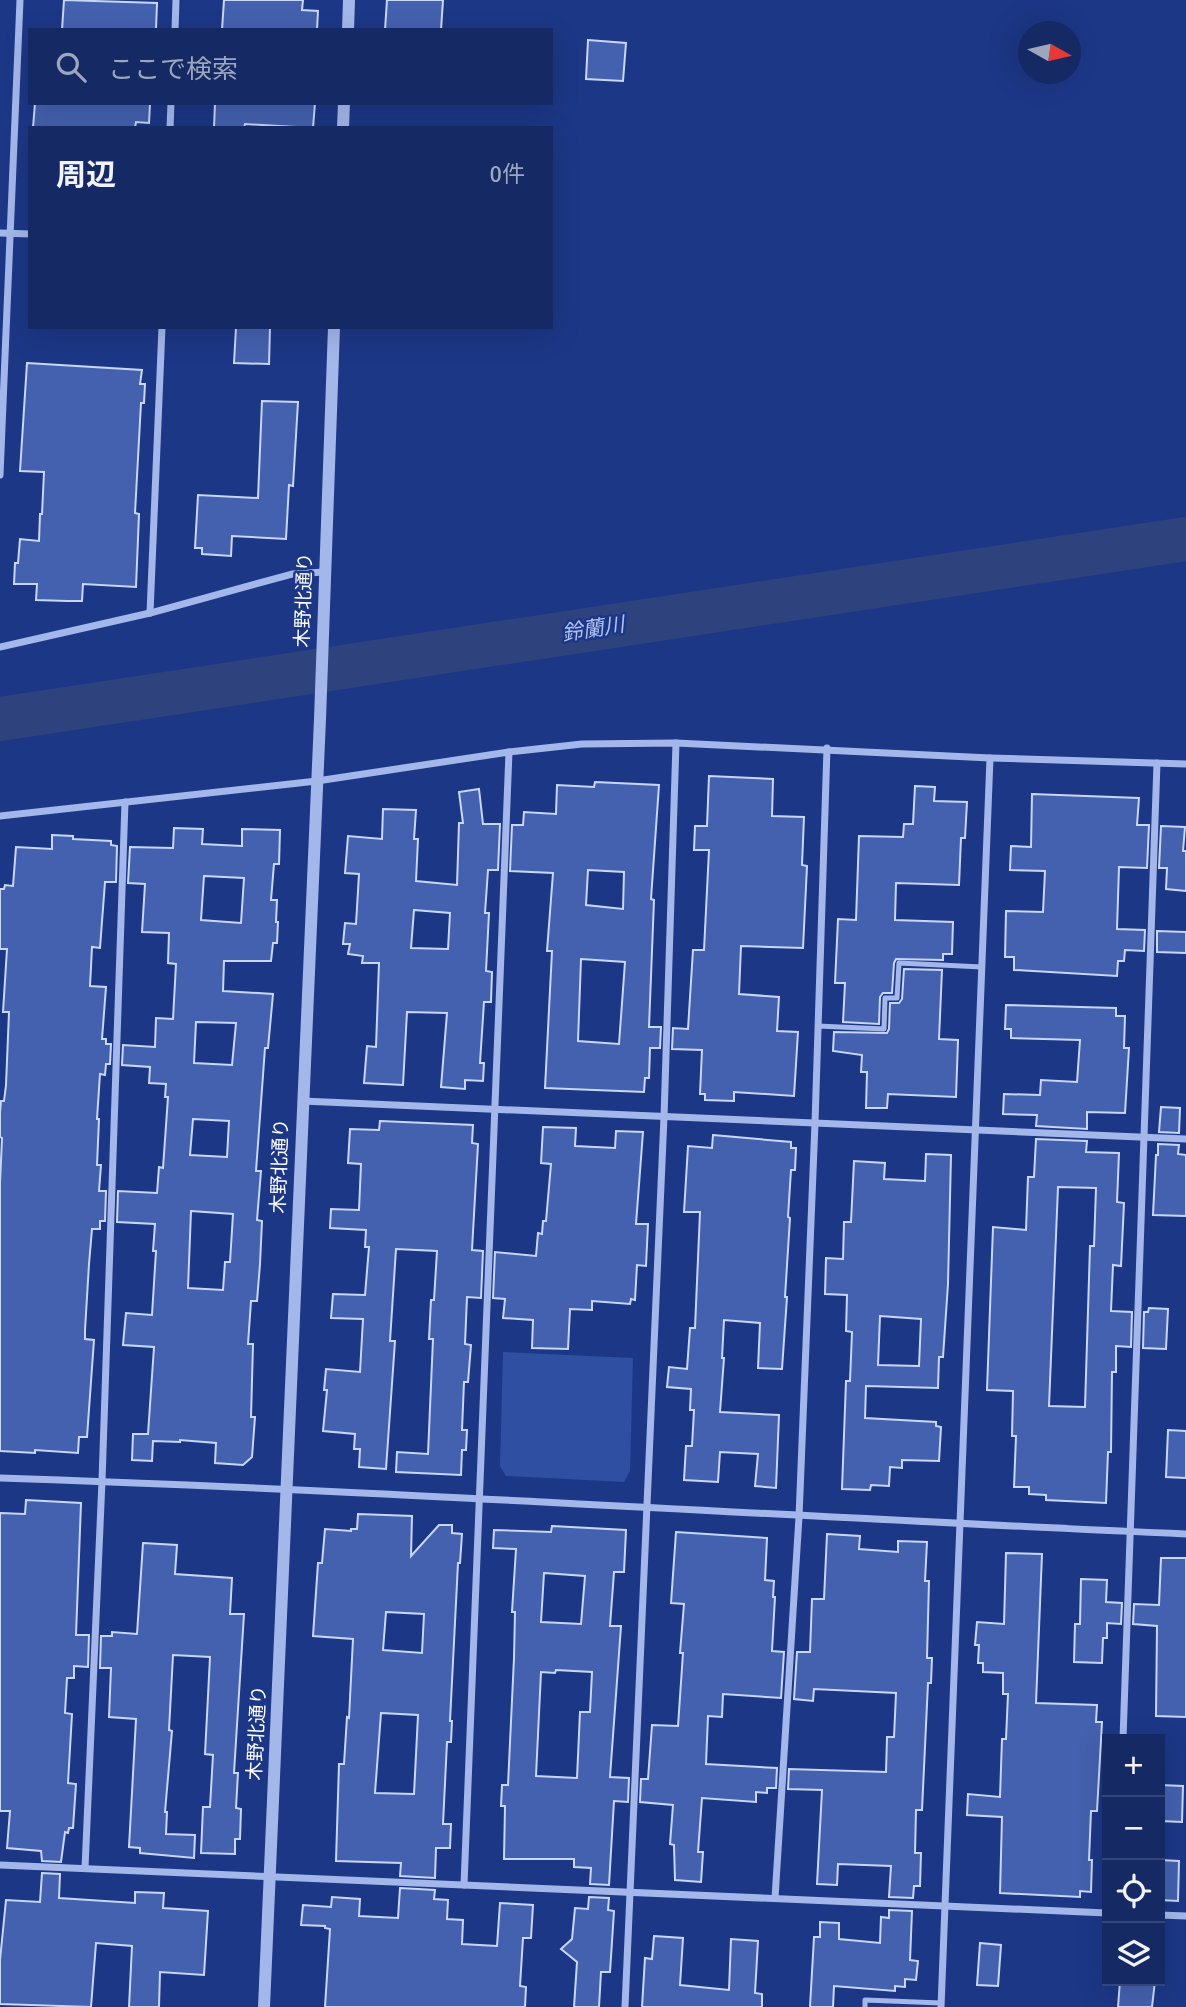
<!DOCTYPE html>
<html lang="ja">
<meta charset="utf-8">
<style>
:root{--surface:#152964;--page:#1e316a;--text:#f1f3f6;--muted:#9da6bf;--line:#344578}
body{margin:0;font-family:Signika,"Noto Sans JP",sans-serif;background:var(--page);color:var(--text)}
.controls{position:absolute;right:21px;bottom:21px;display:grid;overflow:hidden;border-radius:0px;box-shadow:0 7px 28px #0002}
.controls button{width:63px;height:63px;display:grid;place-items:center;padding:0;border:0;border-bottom:2px solid var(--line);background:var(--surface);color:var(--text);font:35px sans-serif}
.compass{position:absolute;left:1018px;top:21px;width:63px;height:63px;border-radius:50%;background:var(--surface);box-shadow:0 7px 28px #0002;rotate:98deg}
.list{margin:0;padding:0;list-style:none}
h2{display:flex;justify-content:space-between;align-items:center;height:91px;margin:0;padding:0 28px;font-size:30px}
h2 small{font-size:23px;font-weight:400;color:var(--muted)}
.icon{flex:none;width:38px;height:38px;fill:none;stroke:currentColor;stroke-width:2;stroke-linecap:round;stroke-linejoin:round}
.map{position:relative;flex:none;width:1186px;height:2007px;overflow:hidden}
.search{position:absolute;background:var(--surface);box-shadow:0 7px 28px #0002;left:28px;top:28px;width:525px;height:77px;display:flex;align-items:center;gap:18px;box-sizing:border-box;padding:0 24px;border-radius:0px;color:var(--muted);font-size:26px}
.panel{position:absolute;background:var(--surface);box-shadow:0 7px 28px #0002;left:28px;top:126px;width:525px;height:203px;border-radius:0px}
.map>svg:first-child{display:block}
</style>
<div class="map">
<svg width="1186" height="2007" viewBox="0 0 1186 2007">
<rect width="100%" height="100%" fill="#1c3786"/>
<polygon fill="#2f4fa3" points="503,1352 633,1358 630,1471 624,1482 506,1476 500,1466"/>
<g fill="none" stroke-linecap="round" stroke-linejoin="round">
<polyline stroke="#2e437e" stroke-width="44" points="0,719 1186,539"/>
</g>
<g fill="#4461af" stroke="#c8d6f8" stroke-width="2" fill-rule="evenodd">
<polygon points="64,0 157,3 156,30 62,30"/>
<polygon points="224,0 303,0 302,10 318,11 317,30 222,30"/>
<polygon points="387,0 443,0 441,30 385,30"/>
<polygon points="588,40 626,43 623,81 586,79"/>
<polygon points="35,103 150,104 149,123 136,122 135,128 33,128"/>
<polygon points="215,103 315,103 313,128 245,124 244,128 214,128"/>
<polygon points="236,327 270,327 269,364 234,363"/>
<polygon points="27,363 142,370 140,384 145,384 144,403 141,403 135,513 139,514 136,587 83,584 82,601 67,601 36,600 37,584 14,584 15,563 18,563 20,539 39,541 40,514 42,514 44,472 20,471"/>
<polygon points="262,401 298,402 293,486 289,485 286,539 232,536 231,556 202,554 202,548 195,548 198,495 258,498"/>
<polygon points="709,776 773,779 772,816 804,817 802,865 807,866 803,948 741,946 739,994 779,997 777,1031 798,1032 794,1096 734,1092 734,1101 705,1100 705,1094 700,1094 702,1050 672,1049 673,1028 688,1029 693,950 704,950 709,850 694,850 695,826 707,826"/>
<path d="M595,782l64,3 -8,114 3,1 -5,127h12l-1,21h-10l-1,30h-4l-1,14 -99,-4 7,-137h-5l6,-78 -43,-2 2,-46h11l1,-13 32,2 1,-29 37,2zM588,870l36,2 -1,37 -37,-4zM581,959l44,3 -6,82 -41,-3z"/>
<polygon points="915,786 935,787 934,801 967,802 965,838 961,838 959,885 896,883 895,920 953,922 952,954 943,954 943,960 896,959 894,963 892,993 883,993 880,997 879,1024 843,1022 845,983 835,983 838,919 856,920 859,836 903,837 904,824 913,824"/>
<path d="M479,789l4,35h17l-2,46h-10l-3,43h4l-3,58 6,1 -1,30h-7l-4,61h4l-1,18 -18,-1v9l-24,-2 6,-74 -40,-1 -4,73 -39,-2 3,-37 9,1 3,-84h-17l1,-7 -15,-2 2,-10h-7l2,-21 11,1 3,-50 -14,-1 3,-37 34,3 1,-30 33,1 -2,29h4l-2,42 41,4 2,-62h4l-4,-31zM414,910l36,3 -2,36 -37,-1z"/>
<polygon points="1032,794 1139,798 1137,825 1149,825 1147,868 1119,867 1117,929 1145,930 1144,951 1125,950 1124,961 1118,961 1117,976 1014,970 1014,957 1005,957 1006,911 1043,912 1045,871 1010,870 1011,846 1031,847"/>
<polygon points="1161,826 1185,827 1183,851 1186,851 1186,891 1166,889 1167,868 1159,868"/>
<path d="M174,828l29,1 -1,15 40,2v-17l38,1 -1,34h-5l-3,36h6l-1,22h2l-1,21h-4l-2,18h-47l-1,30 50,3 -5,54h-3l-9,123h5l-4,49 5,1 -2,43 -3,37h-6l-3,43h5l-2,73h4l-3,40 -9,8 -28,-2 1,-20 -36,-3v2l-27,-1 -1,20 -20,-1 1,-26h15l6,-87 -31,-2 2,-22 1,-10 26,2 4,-64h-3l2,-27 -38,-2 1,-31 39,2 2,-26 4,1 5,-71h-3l1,-13 -17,-1 1,-16 -28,-2 1,-20 32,2 1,-29 17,1 3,-55 -8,-1 1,-30 -27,-1 3,-48 -17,-1 2,-36 43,1zM204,876l40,2 -3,45 -40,-3zM196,1022l40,1 -4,42 -38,-2zM193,1119l36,2 -2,36 -37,-2zM191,1211l42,3 -3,48h-5l-2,28 -35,-2z"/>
<polygon points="52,835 73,836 73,839 111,841 111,845 117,846 116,882 105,882 100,948 92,947 90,986 106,987 102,1039 106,1039 106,1044 111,1044 110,1064 106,1064 105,1075 100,1074 97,1119 99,1119 97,1165 101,1165 99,1191 106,1191 105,1221 100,1221 100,1229 92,1229 89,1264 85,1330 85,1339 94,1340 87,1437 79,1437 78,1453 35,1450 35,1453 0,1451 0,1183 2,1138 0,1137 0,1113 1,1101 4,1101 6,1085 9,1012 3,1012 7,949 0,949 0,889 4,889 5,885 13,886 16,847 52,849"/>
<polygon points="1157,931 1186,932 1186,953 1157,952"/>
<polygon points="904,969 942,970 939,1039 958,1040 956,1097 888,1094 887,1108 866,1108 867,1072 861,1072 862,1055 833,1051 834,1032 887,1033 889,1029 890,1003 899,1003 902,999"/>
<polygon points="1006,1005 1116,1008 1116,1016 1125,1016 1124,1048 1129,1048 1125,1113 1087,1112 1087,1129 1036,1126 1037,1115 1003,1114 1004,1094 1040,1095 1041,1080 1077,1082 1080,1040 1011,1038 1011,1029 1005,1029"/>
<polygon points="1161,1107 1180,1108 1179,1133 1159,1132"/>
<polygon points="380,1121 473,1125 472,1143 478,1144 472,1250 483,1251 481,1298 467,1297 465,1344 471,1345 468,1382 464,1382 462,1430 467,1430 466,1450 462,1450 461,1475 396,1472 397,1452 428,1454 433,1339 429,1339 431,1300 434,1300 437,1251 396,1249 390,1341 395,1341 386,1469 359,1467 360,1449 354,1449 355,1434 323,1431 327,1390 324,1390 326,1369 360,1372 363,1319 331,1318 333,1294 365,1295 369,1247 365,1247 366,1230 330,1228 331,1209 359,1210 361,1164 348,1163 350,1129 379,1130"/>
<polygon points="543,1127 576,1128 575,1146 615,1148 616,1131 643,1132 636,1224 648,1224 646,1266 637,1265 635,1300 631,1299 630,1304 592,1301 592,1310 570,1309 568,1349 532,1348 533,1320 503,1318 505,1299 493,1298 495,1252 536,1256 538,1233 542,1234 543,1221 546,1221 551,1164 541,1163"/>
<polygon points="713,1135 791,1142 791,1148 796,1148 795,1170 791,1170 788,1217 790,1218 785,1297 787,1297 782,1369 758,1368 760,1323 724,1320 722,1358 724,1358 720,1412 779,1415 776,1488 755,1486 758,1454 720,1452 718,1482 684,1480 686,1446 692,1446 694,1410 690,1410 691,1389 667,1387 669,1367 687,1369 690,1328 695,1328 700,1212 684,1212 688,1146 712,1148"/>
<path d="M1036,1139l51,2 -1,11 33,1 -2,49 7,1 -3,63 -8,-1 -2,46 21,1 -1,35 -15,-1v26h-4l-1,80h-3l-2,51 -60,-3v-5l-17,-1v-7h-15l2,-51h-4l1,-45 -26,-1 6,-163 33,3 2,-53h6zM1058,1187l38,1 -2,58h-4l-5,161 -36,-1z"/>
<polygon points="1158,1144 1179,1145 1178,1154 1186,1155 1186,1216 1153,1215 1156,1155 1158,1155"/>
<path d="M926,1154l25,1 -3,129 -5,73h-4l-1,31 -72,-2 -1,32 71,4v4l5,1 -2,34 -37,-1v8l-12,-1 -1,19 -18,-1 -1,5 -28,-1 4,-108h4l2,-49 -6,-1 1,-36 -22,-1 1,-36 17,1 1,-37h7l3,-61 31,2 -1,16 41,2zM880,1316l41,3 -2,47 -41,-1z"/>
<polygon points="1149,1308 1168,1309 1166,1349 1143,1348 1144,1312 1148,1312"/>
<polygon points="1168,1430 1186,1431 1186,1478 1166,1477"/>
<polygon points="26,1500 81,1503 76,1635 89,1635 88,1667 74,1666 74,1678 67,1678 65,1713 72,1714 68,1783 76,1784 73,1828 69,1828 68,1833 65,1832 61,1862 42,1861 41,1851 7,1848 10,1811 0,1811 0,1513 25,1514"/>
<path d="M358,1514l54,2 -1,40 28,-31h13v8l10,1 -2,29h-2l-8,158h2l-1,21h-4l-4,82h8l-1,24h-14l-1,30 -35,-2 1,-13 -65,-2 3,-97h5l3,-47 2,1 4,-79 -40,-3 5,-73h4l3,-34 26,2v-2h6zM386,1612l38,2 -2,39 -39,-3zM381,1713l37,2 -4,79 -39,-1z"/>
<path d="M552,1526l74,4 -2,42h-10l-4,54h11l-11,151 19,1 -1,24 -14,-1 -5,84 -19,-1 1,-16 -17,-1v-8h-70l1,-53h-4l1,-21h6l6,-127 1,-46h-3l4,-63 -23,-1 1,-18 57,2zM544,1573l41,3 -4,48 -40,-2zM556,1670l36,2 -2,40h-10l-3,66 -41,-2 5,-104 14,1z"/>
<polygon points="676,1532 767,1538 765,1580 774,1581 773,1597 775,1597 772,1651 784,1652 781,1698 723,1694 722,1717 708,1716 706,1764 777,1768 776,1788 767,1788 767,1793 756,1792 756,1802 702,1798 698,1852 703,1852 701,1882 675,1880 674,1845 670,1844 673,1805 640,1802 641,1779 648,1779 652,1725 678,1726 683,1653 680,1653 684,1604 671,1603"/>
<polygon points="827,1534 860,1536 859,1549 898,1552 898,1541 927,1542 925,1581 929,1581 927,1658 932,1658 931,1683 928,1683 922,1810 916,1810 915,1853 921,1853 920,1886 914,1886 913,1898 889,1897 891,1866 838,1864 837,1885 817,1884 822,1790 788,1789 789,1769 886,1772 887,1737 894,1737 896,1693 814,1689 813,1701 794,1699 797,1652 810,1652 812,1599 824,1599"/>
<polygon points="143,1543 177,1545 175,1574 232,1578 230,1614 244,1614 234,1773 238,1773 236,1808 241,1809 240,1839 235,1839 235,1854 201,1853 203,1807 210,1807 213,1755 205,1754 210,1657 173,1655 169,1730 172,1731 165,1812 167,1812 166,1834 195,1835 194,1858 140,1853 140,1848 129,1847 136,1719 109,1717 111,1668 100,1668 101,1636 112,1636 112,1632 137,1634"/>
<polygon points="1006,1553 1042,1554 1036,1703 1097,1705 1096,1722 1102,1722 1097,1811 1091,1811 1089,1860 1092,1860 1091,1892 1080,1891 1080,1897 1000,1893 1002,1817 967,1815 968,1794 1000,1797 1002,1739 1006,1739 1008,1694 1003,1694 1003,1673 983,1672 983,1663 978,1663 979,1645 975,1645 977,1622 1004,1624"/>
<polygon points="1161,1558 1186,1558 1186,1717 1156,1716 1157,1626 1133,1624 1134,1604 1159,1605"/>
<polygon points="1081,1579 1107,1580 1106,1602 1122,1603 1121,1624 1107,1623 1107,1638 1103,1638 1102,1663 1074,1662 1075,1624 1080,1624"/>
<polygon points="1160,1785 1183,1786 1182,1822 1160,1821"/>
<polygon points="1160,1860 1179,1861 1178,1901 1160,1900"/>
<polygon points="42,1873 60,1874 59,1898 135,1903 135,1892 164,1893 163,1908 208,1911 204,1975 160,1972 159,2007 129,2007 132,1946 96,1943 91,2007 0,2004 0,1960 6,1900 40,1902"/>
<polygon points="400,1888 435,1890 434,1899 448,1900 447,1919 463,1920 462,1944 497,1946 500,1903 533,1905 531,1938 523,1938 520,1986 526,1987 525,2007 325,2007 330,1929 325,1928 325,1926 301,1925 303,1905 331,1907 332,1897 360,1899 359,1916 398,1918"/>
<polygon points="589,1897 609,1898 608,1910 614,1911 610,1972 601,1972 599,2007 574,2007 577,1962 561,1949 572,1939 575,1908 588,1909"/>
<polygon points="889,1910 912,1911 910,1960 918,1961 916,1980 905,1979 905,1987 895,1986 895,1991 834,1986 833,2007 810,2007 814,1937 820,1937 820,1922 839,1923 839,1939 880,1943 881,1917 889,1918"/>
<polygon points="654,1936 683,1938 680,1985 729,1990 731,1939 758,1941 755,1993 762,1994 762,2007 642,2007 645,1958 652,1959"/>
<polygon points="980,1943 1001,1945 998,1986 977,1985"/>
<polygon points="1120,1981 1155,1981 1152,2007 1118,2007"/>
</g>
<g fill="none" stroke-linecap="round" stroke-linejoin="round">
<g stroke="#a3b7eb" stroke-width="5">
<polyline points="818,1026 884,1029 885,998 897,998 899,963 982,967"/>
<polyline points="865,2007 865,2000 941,2003"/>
</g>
<g stroke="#a3b7eb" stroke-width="7">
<polyline points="175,30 176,0"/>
<polyline points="170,128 171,103"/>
<polyline points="0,233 30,234"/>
<polyline points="0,475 20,0"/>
<polyline points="150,613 162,327"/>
<polyline points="0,647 150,613 292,574 324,572"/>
<polyline points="0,816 317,781 509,752 582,744 676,743 990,758 1186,764"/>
<polyline points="302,1101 1186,1139"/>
<path d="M0,1478c396,13 791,39 1186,56"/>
<polyline points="1123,1739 1157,763"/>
<polyline points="0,1865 1107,1913"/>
<polyline points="85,1868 102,1481 125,802"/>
<polyline points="464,1885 509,752"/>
<polyline points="775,1898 799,1517 815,1123 827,748"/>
<polyline points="1160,1915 1186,1916"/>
<polyline points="625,2007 664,1117 676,743"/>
<polyline points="941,2007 990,758"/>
</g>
<g stroke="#a3b7eb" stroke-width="12">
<polyline points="348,30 349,0"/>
<polyline points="343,128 344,103"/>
<polyline points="264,2007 320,719 334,327"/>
</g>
</g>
<g text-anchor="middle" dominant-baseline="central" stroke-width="5" stroke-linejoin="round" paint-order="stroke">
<g font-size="19" fill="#fff" stroke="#1c3786">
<text transform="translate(304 600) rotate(-88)">木野北通り</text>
<text transform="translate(280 1166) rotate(-88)">木野北通り</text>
<text transform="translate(257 1733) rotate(-87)">木野北通り</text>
</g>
<g font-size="21" font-style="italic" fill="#afc2f3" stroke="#1c3786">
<text transform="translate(593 629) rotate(-9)">鈴蘭川</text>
</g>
</g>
</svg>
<div class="controls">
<button>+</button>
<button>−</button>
<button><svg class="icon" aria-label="locate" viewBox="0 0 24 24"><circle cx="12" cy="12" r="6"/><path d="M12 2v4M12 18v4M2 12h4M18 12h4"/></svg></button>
<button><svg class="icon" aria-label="layers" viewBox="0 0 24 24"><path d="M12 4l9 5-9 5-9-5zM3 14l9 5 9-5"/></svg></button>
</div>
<svg class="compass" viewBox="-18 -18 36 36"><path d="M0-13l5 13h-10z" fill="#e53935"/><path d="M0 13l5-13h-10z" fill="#9da6bf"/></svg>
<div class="search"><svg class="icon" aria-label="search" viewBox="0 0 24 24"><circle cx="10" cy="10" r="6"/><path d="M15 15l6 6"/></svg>ここで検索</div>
<section class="panel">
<h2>周辺<small>0件</small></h2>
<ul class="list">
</ul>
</section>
</div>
